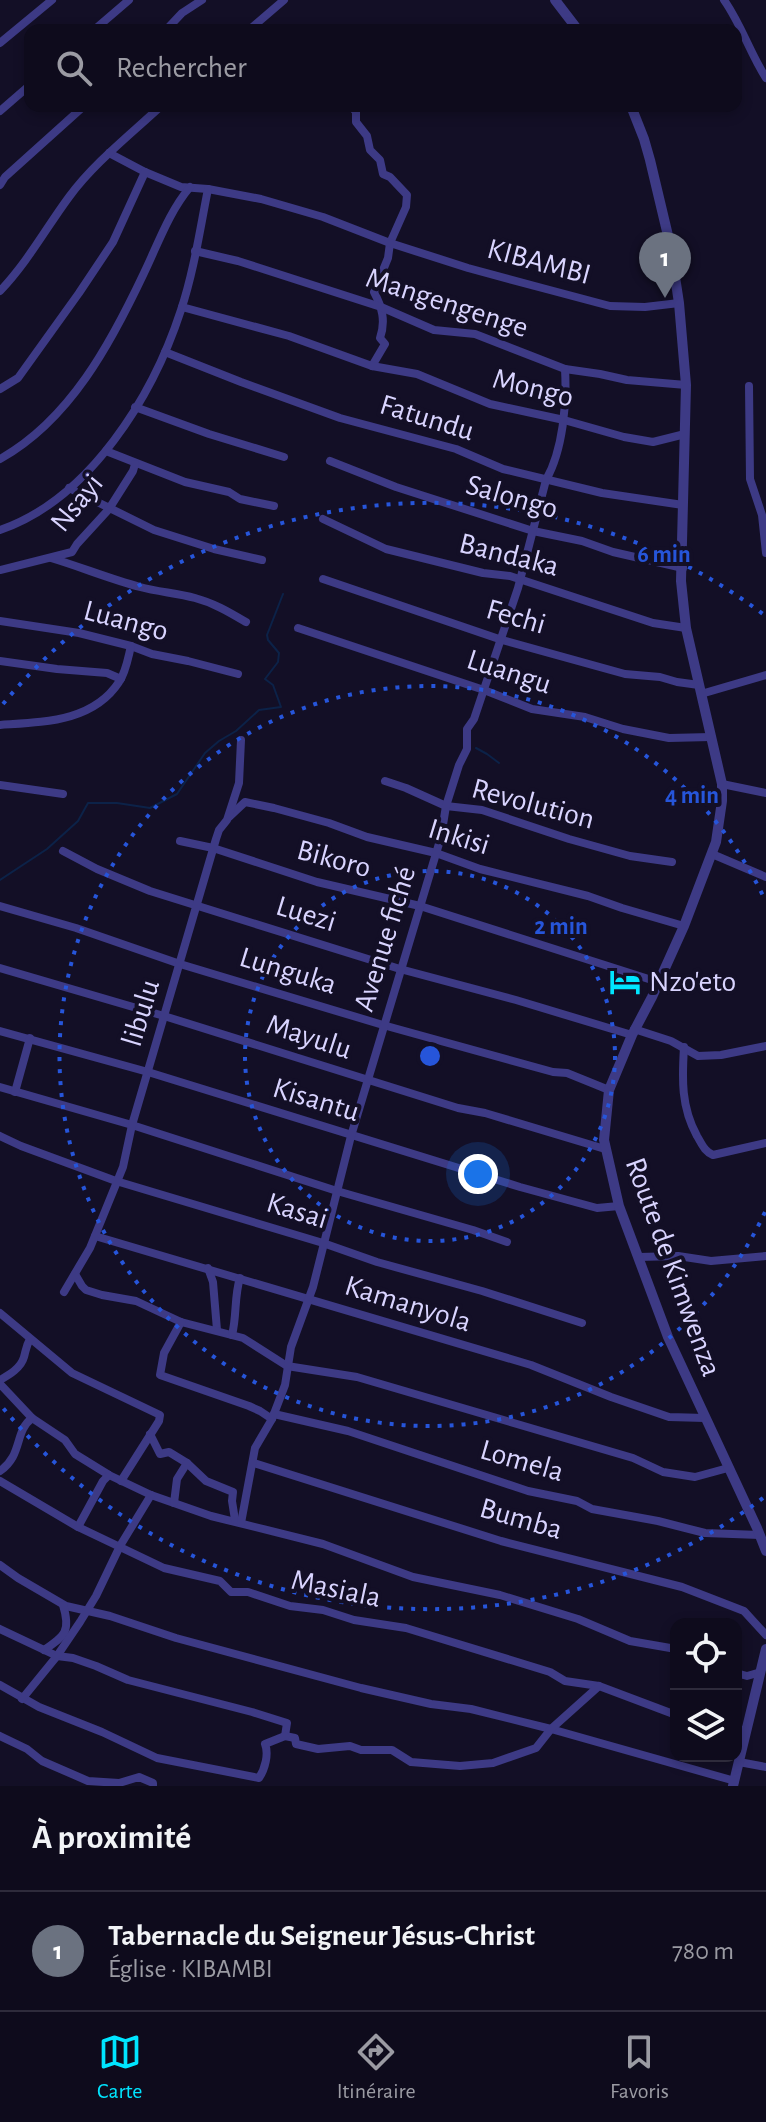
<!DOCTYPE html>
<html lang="fr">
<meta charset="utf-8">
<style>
:root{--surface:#0e0b1c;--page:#171425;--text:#f1f3f6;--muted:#9b9ba3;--line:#2e2b3b;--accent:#00e5ff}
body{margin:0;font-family:"Alegreya Sans",sans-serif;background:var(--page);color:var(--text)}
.controls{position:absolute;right:24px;bottom:24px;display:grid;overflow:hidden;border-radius:16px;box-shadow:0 4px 12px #0003}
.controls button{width:72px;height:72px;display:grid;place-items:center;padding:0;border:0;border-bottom:2px solid var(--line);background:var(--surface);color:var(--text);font:40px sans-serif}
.you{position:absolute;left:478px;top:1174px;width:28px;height:28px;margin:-20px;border:6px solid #fff;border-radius:50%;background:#1a73e8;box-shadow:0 0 0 12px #1a73e833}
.badge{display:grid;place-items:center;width:52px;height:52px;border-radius:50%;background:var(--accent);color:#fff;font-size:26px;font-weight:700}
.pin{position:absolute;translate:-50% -66px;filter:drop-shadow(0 2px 4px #0008)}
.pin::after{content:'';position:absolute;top:42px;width:28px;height:24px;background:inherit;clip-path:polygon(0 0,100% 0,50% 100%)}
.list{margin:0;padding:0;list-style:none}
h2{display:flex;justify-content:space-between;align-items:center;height:104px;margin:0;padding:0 32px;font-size:34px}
h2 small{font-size:26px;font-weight:400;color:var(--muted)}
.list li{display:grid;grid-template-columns:52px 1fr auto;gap:24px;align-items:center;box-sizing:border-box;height:120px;padding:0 32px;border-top:2px solid var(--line)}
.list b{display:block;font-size:30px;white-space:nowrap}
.list p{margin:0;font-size:26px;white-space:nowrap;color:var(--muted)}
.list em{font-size:26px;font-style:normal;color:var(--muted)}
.icon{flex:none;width:44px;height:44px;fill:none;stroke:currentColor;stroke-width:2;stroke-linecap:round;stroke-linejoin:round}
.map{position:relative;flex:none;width:766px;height:1786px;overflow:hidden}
.search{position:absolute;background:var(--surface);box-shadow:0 4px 12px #0003;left:24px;right:24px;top:24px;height:88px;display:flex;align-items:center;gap:20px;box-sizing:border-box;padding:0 28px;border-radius:16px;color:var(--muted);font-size:30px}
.sheet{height:224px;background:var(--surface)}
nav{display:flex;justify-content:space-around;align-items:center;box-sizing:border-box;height:112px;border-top:2px solid var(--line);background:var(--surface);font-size:22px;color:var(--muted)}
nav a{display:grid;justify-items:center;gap:4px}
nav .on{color:var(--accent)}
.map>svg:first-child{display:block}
</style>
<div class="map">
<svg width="766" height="1786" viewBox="0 0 766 1786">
<rect width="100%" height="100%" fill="#130f26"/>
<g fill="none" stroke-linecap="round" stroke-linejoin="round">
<g stroke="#0c2248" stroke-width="2">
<polyline points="476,748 487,754 499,763"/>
<polyline points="0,880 47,849 78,821 88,803 117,803 150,808 177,794 205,753 219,741 236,731 259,710 281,707 273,685 265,679 278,662 279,653 268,640 267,635 283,594"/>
</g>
<g stroke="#3d3a85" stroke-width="8">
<path d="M724,0c17,24 26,53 42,78"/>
<polyline points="94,30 129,0"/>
<polyline points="166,30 182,13 202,0"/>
<polyline points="249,30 284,0"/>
<polyline points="0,43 52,0"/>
<path d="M351,106l5,6v10l11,14 3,14 10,10 3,14 7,3 17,18 -1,12 -16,36 -2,15 -14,34c8,15 12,29 6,46l5,6 -13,22"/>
<polyline points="0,111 30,85"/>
<polyline points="109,153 145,172 181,187 208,189 261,199 323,217 390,243 468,268 546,289 610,306 645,307 679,303"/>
<polyline points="0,185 5,177 84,106"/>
<polyline points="195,251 238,261 381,307 434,330 475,334 565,369 600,374 627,380 686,385"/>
<path d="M0,291c27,-28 46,-63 69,-94 25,-34 61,-62 92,-91"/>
<polyline points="182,307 289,336 372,366 417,374 490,404 564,420 624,437 653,442 685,434"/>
<polyline points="165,352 241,382 340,418 456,449 503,469 602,493 683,505"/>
<polyline points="749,386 750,479 762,515 766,553"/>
<polyline points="0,389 18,378 79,293 113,242 145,172"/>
<polyline points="135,407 209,434 284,457"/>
<polyline points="106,451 185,482 229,492 240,499 274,506"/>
<path d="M0,459c70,-39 111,-116 144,-186 14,-29 25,-61 46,-86"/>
<polyline points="330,461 396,487 533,531 582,541 613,552 683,568"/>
<polyline points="69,488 154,530 214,549 262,560"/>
<polyline points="323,519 386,549 483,573 510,576 653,623 686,628"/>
<path d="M0,530c90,-31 153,-134 181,-220 13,-39 19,-81 27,-121"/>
<path d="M51,558c30,9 59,21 89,29 18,5 37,6 55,11 19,5 34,14 51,24"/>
<polyline points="0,570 72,552 77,544 109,509 133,471 135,464"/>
<polyline points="323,579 502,640 625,674 660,677 677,682 699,685"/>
<polyline points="0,621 79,633 131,646 152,654 188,661 238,674"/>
<polyline points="298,628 484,690 532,709 585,717 623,729 669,738 711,737"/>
<polyline points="0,661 57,669 107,673 121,679"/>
<polyline points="701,694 766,675"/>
<path d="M0,725c43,-3 93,-3 119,-43 7,-10 9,-24 12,-36"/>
<polyline points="385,781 406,788 446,806 482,810 569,839 630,856 672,862"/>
<polyline points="722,784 766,793"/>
<polyline points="0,785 63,794"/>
<polyline points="229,817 245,802 274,808 329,823 367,837 436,853 480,869 588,896 622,908 684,926"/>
<polyline points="180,841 213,848 317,882 420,906 658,982"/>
<polyline points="63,851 97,869 150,891 400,969 516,1000 632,1035"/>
<polyline points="712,854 766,877"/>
<polyline points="0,906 76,928 180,964 383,1025 553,1072 567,1073 609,1090"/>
<polyline points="0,968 164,1016 458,1108 485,1113 605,1149"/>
<polyline points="634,1029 671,1041 698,1056 721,1055 766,1046"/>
<polyline points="0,1031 148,1072 520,1187 597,1208 619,1206"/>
<path d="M684,1047c-2,32 -3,60 13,89 5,8 7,15 16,19l53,-12"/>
<polyline points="0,1087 132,1125 337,1191 473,1230 507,1242"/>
<polyline points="15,1092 30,1038"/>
<polyline points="0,1136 21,1146 116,1181 323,1243 377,1262 482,1291 582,1323"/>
<polyline points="95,1236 531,1365 611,1397 669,1417 705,1418"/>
<polyline points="639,1257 678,1256 711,1261 766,1256"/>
<polyline points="208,1268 213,1282 217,1330"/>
<polyline points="75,1274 82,1286 86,1290 102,1295 136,1301 181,1322 243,1338 287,1366 357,1377 633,1458 663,1472 695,1477 728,1468"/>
<polyline points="64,1292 90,1248 123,1167 132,1125 216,839 219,830 227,820 239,783 241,740"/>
<polyline points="0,1313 72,1373 160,1415 159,1421 121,1481"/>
<polyline points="181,1322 164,1353 160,1375 249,1406 260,1411 272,1419"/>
<path d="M232,1335c5,-20 2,-38 8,-57"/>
<path d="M0,1380c9,-5 21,-12 24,-23 2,-7 2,-11 6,-18"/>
<polyline points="0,1384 32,1418 65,1440 75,1454 109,1475 151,1495 211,1516 323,1544 413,1577 500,1595 578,1619 630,1641 676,1649"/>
<polyline points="274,1414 348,1431 528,1491 577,1501 592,1509 658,1521 705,1533 760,1535"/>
<polyline points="150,1434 160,1454 169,1452 187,1463 206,1481 233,1492 232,1501 235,1520"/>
<polyline points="254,1463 501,1541 682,1587 744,1611 766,1635"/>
<path d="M0,1471c23,-16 14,-39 32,-53"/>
<polyline points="0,1481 78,1527 164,1568 220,1581 231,1592 248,1592 290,1606 323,1610 354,1620 406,1628 550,1672 565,1681 599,1686 676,1715"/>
<polyline points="174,1503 177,1479 187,1463"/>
<path d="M241,1523l14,-75 17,-29 13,-34 6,-38 22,-60 38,-151 90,-299 5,-31 13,-41 8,-16v-20l7,-10 44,-131 28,-108c17,-30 21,-77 19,-111"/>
<polyline points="78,1527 103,1481 109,1475"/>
<polyline points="0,1565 18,1578 66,1606 110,1616 176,1638 361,1688 431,1704 471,1709 551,1729 735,1781"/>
<polyline points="0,1629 57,1656 73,1658 96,1666 128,1680 252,1712 287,1723 285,1736 295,1738 296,1744 318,1749 350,1746 361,1750 392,1750 411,1762 460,1766 493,1763 536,1748 551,1729 599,1686"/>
<path d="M44,1650c21,-14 27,-19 19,-45"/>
<polyline points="736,1673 747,1676 761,1672"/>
<path d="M0,1685l39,22 63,25 55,26 102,20c6,-9 10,-24 6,-34l20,-8"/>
<polyline points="22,1699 57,1656 80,1622 96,1596 120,1546 151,1495"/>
<polyline points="736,1729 741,1731 747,1728"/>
<polyline points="0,1736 27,1749 42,1761 88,1781 119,1783 139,1777 153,1783 153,1786"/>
<polyline points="739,1762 766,1767"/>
</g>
<g stroke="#3d3a85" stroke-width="10">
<polyline points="555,0 578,30"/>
<polyline points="631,106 644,139 650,160 670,244 679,303 686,385 681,581 686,628 722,784 722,801 716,842 684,926 652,997 632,1035 609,1090 604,1140 619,1206 668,1337 757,1528 766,1551"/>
<polyline points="733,1786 766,1649"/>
</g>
</g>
<g fill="none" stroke="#2655da" stroke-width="4" stroke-dasharray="4 8">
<circle cx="430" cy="1056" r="185"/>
<path d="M765 1212A370 370 0 1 1 765 900"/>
<path d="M763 1498A554 554 0 0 1 3 1408M3 704A554 554 0 0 1 763 614"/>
</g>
<defs>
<symbol id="hotel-bare" viewBox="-9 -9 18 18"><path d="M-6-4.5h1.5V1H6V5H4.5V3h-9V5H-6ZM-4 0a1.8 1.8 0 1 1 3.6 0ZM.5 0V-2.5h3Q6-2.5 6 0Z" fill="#00e5ff" stroke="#130f26" stroke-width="2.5" paint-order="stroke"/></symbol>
</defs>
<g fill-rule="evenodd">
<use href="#hotel-bare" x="603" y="960" width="44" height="44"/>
</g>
<g text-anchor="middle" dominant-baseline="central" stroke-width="8" stroke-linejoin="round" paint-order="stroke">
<g font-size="30" fill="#d9d4ff" stroke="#130f26">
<text transform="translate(539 262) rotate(15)">KIBAMBI</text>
<text transform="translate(447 303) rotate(18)">Mangengenge</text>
<text transform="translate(533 388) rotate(14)">Mongo</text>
<text transform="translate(427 418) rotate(17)">Fatundu</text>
<text transform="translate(512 497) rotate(16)">Salongo</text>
<text transform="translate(77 503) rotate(-51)">Nsayi</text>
<text transform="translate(509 555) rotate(14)">Bandaka</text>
<text transform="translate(516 617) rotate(16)">Fechi</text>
<text transform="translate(126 621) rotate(15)">Luango</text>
<text transform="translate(509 672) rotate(18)">Luangu</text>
<text transform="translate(533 804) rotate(15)">Revolution</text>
<text transform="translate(459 837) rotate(17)">Inkisi</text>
<text transform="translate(334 859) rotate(15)">Bikoro</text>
<text transform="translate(306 914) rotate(17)">Luezi</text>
<text transform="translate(385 939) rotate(-73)">Avenue fiché</text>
<text transform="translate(288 971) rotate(17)">Lunguka</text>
<text transform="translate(141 1013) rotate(-73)">libulu</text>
<text transform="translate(309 1037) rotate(18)">Mayulu</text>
<text transform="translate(316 1100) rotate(17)">Kisantu</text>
<text transform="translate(297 1211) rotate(17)">Kasai</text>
<text transform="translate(673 1267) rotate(70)">Route de Kimwenza</text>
<text transform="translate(408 1304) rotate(17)">Kamanyola</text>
<text transform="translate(522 1461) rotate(16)">Lomela</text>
<text transform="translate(521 1519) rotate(16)">Bumba</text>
<text transform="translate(336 1589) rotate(12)">Masiala</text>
</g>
<g font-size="30" fill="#d9d4ff" stroke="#130f26" text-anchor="start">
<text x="649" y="982">Nzo'eto</text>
</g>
</g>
<circle cx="430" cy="1056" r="12" fill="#2655da" stroke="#130f26" stroke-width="4"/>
<g font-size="24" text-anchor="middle" font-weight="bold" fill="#2655da" stroke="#130f26" stroke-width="8" stroke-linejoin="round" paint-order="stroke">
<text x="664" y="562">6 min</text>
<text x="692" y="803">4 min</text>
<text x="561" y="934">2 min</text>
</g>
</svg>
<div class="controls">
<button><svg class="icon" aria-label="locate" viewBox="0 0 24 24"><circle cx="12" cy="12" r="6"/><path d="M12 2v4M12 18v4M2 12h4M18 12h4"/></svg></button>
<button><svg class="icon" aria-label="layers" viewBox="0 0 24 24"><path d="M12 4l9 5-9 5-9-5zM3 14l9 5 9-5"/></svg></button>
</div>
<div class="you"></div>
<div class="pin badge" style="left:665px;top:298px;background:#6b7280">1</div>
<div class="search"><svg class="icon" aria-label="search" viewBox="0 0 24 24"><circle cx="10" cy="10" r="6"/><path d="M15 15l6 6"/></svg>Rechercher</div>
</div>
<section class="sheet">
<h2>À proximité<small></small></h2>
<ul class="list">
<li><span class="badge" style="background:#6b7280">1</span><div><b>Tabernacle du Seigneur Jésus-Christ</b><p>Église · KIBAMBI</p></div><em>780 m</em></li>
</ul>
</section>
<nav>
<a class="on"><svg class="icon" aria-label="map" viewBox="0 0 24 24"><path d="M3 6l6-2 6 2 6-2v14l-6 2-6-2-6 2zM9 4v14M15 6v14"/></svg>Carte</a>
<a><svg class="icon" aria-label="directions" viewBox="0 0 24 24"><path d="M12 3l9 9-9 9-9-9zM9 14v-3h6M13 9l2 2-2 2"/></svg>Itinéraire</a>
<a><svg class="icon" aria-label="saved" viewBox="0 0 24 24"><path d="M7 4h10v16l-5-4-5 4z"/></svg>Favoris</a>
</nav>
